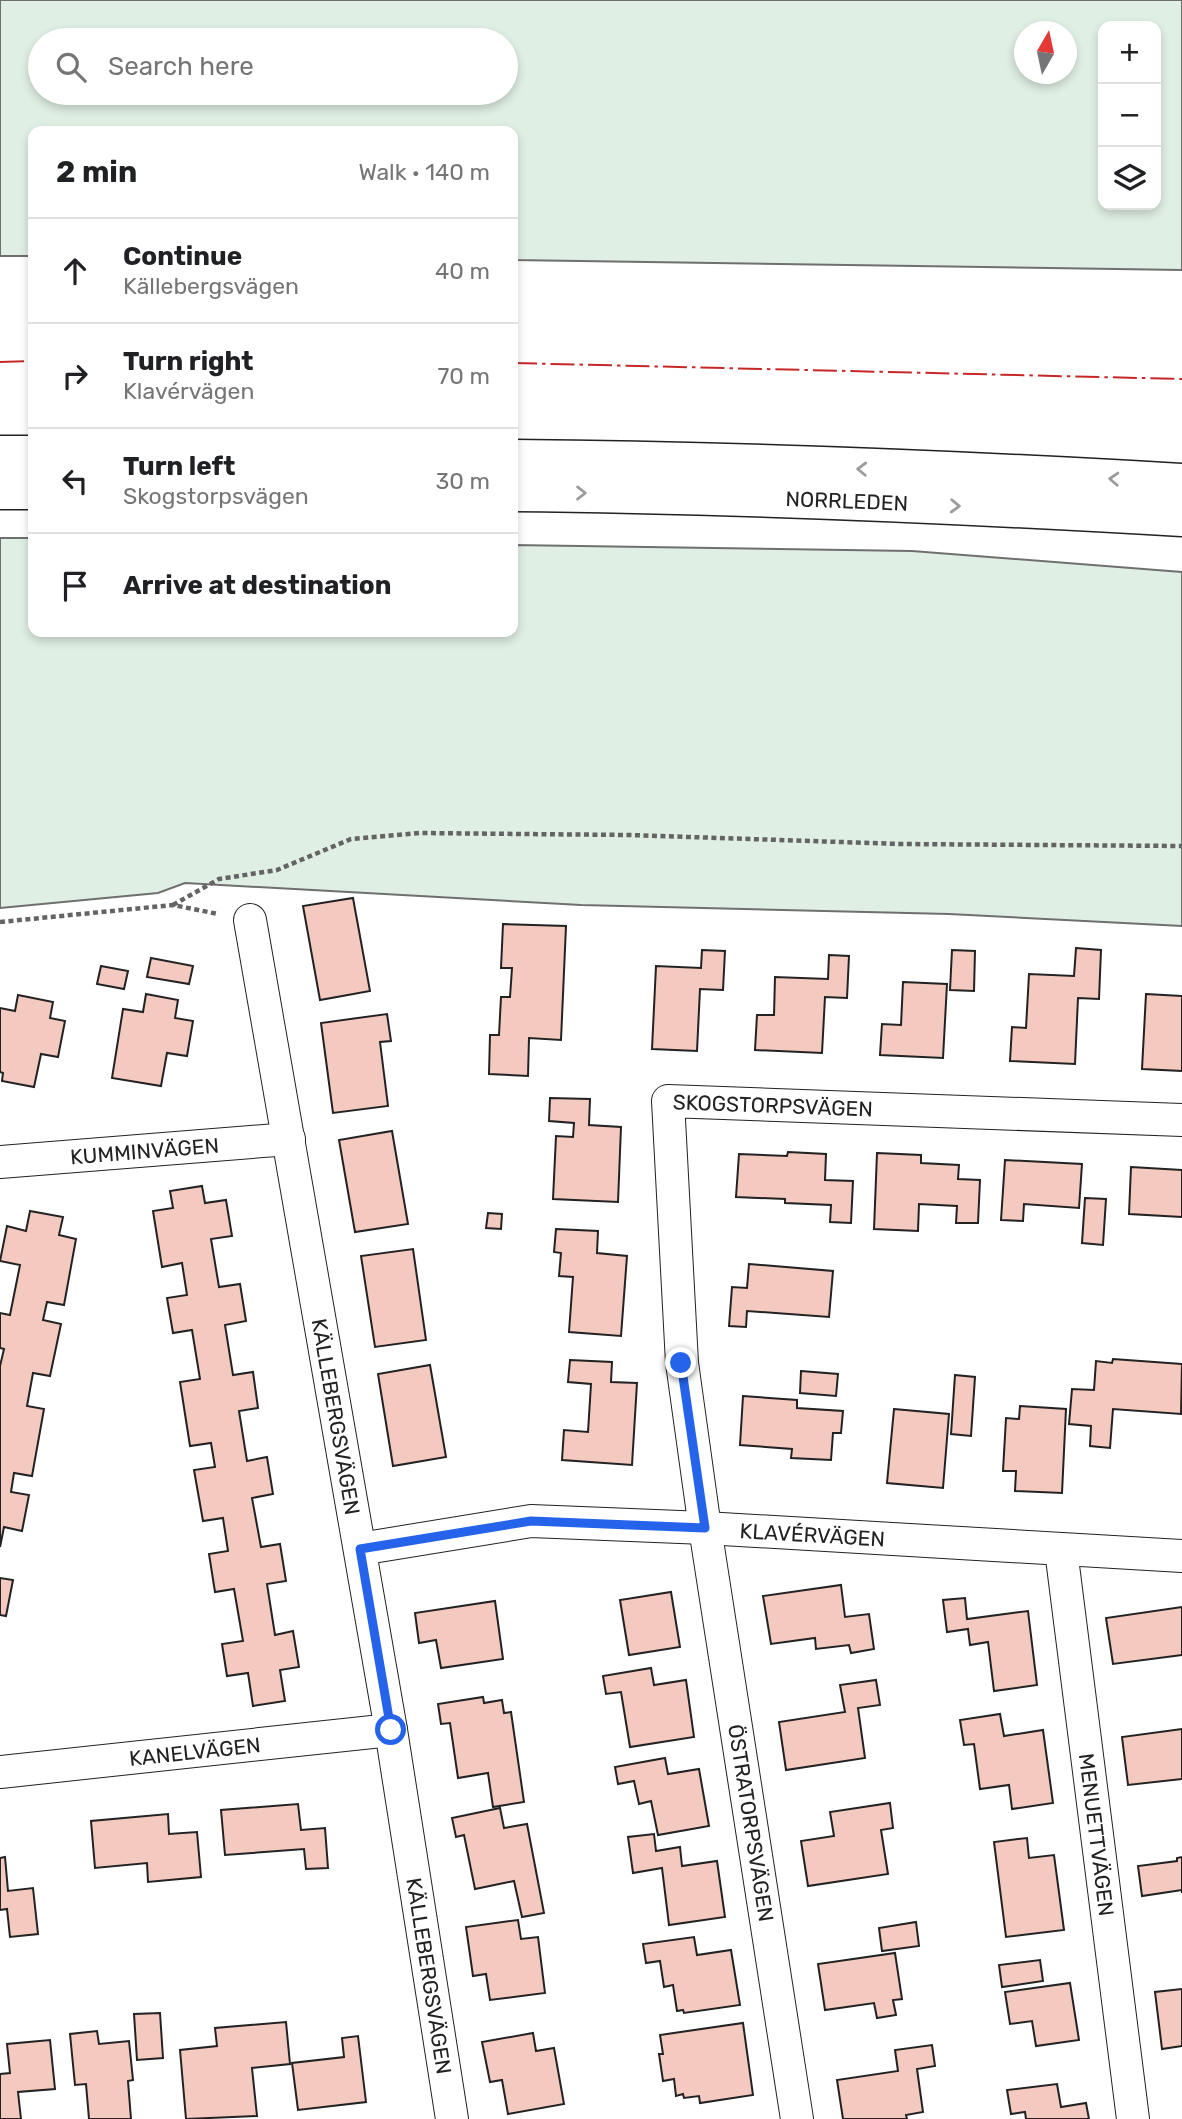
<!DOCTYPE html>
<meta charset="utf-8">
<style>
:root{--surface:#fff;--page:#f6f6f6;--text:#202124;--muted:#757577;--line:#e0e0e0}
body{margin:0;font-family:Rubik,sans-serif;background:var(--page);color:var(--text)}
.controls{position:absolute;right:21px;top:21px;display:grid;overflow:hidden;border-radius:14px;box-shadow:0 4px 10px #0003}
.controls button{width:63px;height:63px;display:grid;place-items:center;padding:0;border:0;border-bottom:2px solid var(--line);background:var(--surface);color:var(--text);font:35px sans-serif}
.compass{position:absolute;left:1014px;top:21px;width:63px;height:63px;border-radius:50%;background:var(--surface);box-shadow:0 4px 10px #0003;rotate:9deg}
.stop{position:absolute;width:21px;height:21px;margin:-16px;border:5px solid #2563eb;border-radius:50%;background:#fff}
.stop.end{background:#2563eb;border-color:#fff;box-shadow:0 2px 7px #0008}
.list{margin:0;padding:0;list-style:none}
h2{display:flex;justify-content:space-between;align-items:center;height:91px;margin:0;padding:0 28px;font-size:30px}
h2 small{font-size:23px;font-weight:400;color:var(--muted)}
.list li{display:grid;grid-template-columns:46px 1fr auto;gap:21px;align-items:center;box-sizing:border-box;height:105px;padding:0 28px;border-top:2px solid var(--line)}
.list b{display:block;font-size:26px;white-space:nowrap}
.list p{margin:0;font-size:23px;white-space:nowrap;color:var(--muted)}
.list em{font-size:23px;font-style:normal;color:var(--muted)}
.icon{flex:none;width:38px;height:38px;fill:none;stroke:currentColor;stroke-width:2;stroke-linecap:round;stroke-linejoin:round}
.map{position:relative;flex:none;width:1182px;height:2119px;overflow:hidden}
.search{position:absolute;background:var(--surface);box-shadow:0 4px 10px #0003;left:28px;top:28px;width:490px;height:77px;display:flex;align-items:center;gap:18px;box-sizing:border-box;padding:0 24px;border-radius:38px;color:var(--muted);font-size:26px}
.panel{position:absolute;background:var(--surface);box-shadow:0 4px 10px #0003;left:28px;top:126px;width:490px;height:511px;border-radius:14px}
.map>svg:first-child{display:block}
</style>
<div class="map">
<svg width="1182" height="2119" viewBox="0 0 1182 2119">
<rect width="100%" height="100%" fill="#fff"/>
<g fill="#e0efe3" stroke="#6f6f6f" stroke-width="2" fill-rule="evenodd">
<path d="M0,0h1182v270l-669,-10v-129h-480v125h-33zM1103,26h53v179h-53zM1024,32h42v42h-42zM40,40h466v53h-466z"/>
<polygon points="0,538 33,538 33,632 513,632 513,545 912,551 1182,572 1182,926 949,914 581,905 185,883 158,893 0,908"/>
</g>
<g fill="#f3c9c0" stroke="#222" stroke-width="2">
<polygon points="353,898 370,991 320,1000 303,906"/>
<polygon points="503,924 566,926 561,1040 529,1038 528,1076 489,1074 490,1035 499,1035 501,997 510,997 512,968 501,968"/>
<polygon points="1076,948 1101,950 1099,999 1078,998 1075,1064 1010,1061 1012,1027 1026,1028 1029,974 1074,976"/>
<polygon points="702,950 725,951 723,990 700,989 697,1051 652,1049 656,966 701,968"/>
<polygon points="952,950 975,951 974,991 950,990"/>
<polygon points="829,955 849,956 847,998 825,997 822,1053 755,1050 757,1015 774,1015 775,977 828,979"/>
<polygon points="151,958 193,966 189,984 147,977"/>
<polygon points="101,966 128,971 124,989 97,984"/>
<polygon points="903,982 947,984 943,1058 880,1055 882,1024 901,1025"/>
<polygon points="146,994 178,1000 175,1018 193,1021 187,1056 167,1053 161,1086 112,1078 123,1009 143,1012"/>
<polygon points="1146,994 1182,996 1182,1071 1142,1069"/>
<polygon points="18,995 53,1002 50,1018 65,1021 58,1057 41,1054 34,1087 2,1081 3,1073 0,1072 0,1008 15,1011"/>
<polygon points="387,1014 391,1041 380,1042 388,1106 333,1113 321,1023"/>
<polygon points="550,1098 590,1099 589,1125 621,1127 618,1202 553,1199 556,1136 573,1137 574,1123 549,1121"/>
<polygon points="392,1131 408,1224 355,1232 339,1140"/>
<polygon points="788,1152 826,1154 825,1180 853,1181 851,1223 830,1222 831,1205 785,1203 785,1199 736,1197 739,1154 787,1156"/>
<polygon points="877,1153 921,1155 921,1163 959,1165 958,1179 980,1180 978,1223 956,1223 957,1206 919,1204 918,1231 874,1229"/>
<polygon points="1005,1160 1082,1164 1079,1208 1024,1204 1023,1221 1001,1220"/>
<polygon points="1131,1167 1182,1170 1182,1217 1129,1214"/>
<polygon points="202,1186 205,1203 226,1200 232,1236 211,1239 219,1287 240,1284 246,1321 225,1325 233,1375 253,1372 258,1408 239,1411 247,1461 267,1457 273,1494 252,1498 261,1547 280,1544 286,1581 267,1584 275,1635 293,1631 299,1667 280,1670 285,1701 253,1706 248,1673 227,1676 222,1644 243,1641 234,1589 215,1592 209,1554 228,1551 223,1518 203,1521 194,1470 215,1467 211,1443 190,1446 180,1382 200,1379 192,1330 173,1333 167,1298 187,1295 182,1263 162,1267 153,1211 173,1208 170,1191"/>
<polygon points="1085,1198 1106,1199 1103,1245 1082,1243"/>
<polygon points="30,1211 63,1217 59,1235 76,1239 64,1305 47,1302 43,1320 61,1324 50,1376 33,1373 27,1406 44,1409 32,1476 14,1473 11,1492 29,1495 22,1531 4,1527 0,1547 0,1366 4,1349 0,1348 0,1313 10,1315 20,1265 0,1261 7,1226 26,1231"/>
<polygon points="488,1213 502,1214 501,1229 486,1228"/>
<polygon points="556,1229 598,1231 597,1253 627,1256 621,1336 569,1332 573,1277 559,1276 561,1253 554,1252"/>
<polygon points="413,1249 426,1340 375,1347 361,1256"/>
<polygon points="749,1264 833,1271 829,1317 747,1311 746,1327 729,1326 732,1287 747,1288"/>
<polygon points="1113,1359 1182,1364 1181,1414 1113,1409 1110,1448 1090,1446 1091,1426 1069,1424 1072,1389 1094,1390 1096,1361 1112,1363"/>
<polygon points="570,1360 612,1362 611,1382 637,1383 632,1465 562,1460 564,1430 588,1432 591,1384 568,1382"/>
<polygon points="430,1365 446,1457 393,1466 378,1374"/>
<polygon points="801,1371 838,1374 836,1396 800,1393"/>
<polygon points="955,1375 975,1377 971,1436 951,1434"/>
<polygon points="743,1396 797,1400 797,1408 843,1411 841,1433 833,1433 831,1460 791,1458 792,1449 740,1445"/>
<polygon points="1020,1406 1066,1409 1062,1493 1015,1491 1016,1471 1003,1471 1006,1418 1019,1419"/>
<polygon points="894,1409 949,1414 943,1488 887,1483"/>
<polygon points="0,1578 13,1580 6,1616 0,1615"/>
<polygon points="841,1585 845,1617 869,1614 874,1649 851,1653 849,1645 816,1649 815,1638 771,1644 763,1596"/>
<polygon points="671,1592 680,1647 629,1655 620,1600"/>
<polygon points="965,1598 967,1619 1028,1611 1037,1685 994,1691 988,1642 970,1645 968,1629 947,1632 943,1600"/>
<polygon points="495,1601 503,1659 441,1668 436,1640 419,1643 415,1613"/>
<polygon points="1182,1607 1182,1655 1113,1664 1106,1618"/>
<polygon points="651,1668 654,1685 686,1680 694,1737 630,1747 621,1692 606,1694 603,1676"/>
<polygon points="876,1680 880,1705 858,1708 865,1758 786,1770 779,1722 845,1712 840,1685"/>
<polygon points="483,1697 484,1703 502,1700 504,1713 511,1712 524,1802 493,1807 488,1773 458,1778 450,1723 441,1724 438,1704"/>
<polygon points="1000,1714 1004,1736 1043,1730 1053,1803 1012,1809 1009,1785 980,1789 974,1744 964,1745 960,1720"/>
<polygon points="1182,1729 1182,1779 1128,1785 1122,1737"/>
<polygon points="665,1758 668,1774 699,1769 709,1826 658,1835 651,1801 639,1804 634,1781 618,1784 615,1767"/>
<polygon points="890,1803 893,1828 881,1830 888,1874 808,1886 801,1841 834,1836 830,1812"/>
<polygon points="298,1804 301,1830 325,1828 328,1868 306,1869 304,1849 225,1855 221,1810"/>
<polygon points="500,1808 504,1828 527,1824 544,1913 522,1917 514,1881 475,1889 464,1835 456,1837 452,1818"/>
<polygon points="168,1814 169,1834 197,1832 201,1877 148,1882 147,1863 95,1868 91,1821"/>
<polygon points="654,1834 656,1851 680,1847 682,1866 717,1861 725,1917 669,1925 662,1868 633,1873 628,1837"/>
<polygon points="1027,1838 1029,1858 1054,1855 1064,1930 1006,1937 994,1842"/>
<polygon points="5,1857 8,1891 33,1888 38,1934 10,1937 7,1909 0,1910 0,1858"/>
<polygon points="1182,1857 1182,1893 1182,1890 1142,1896 1138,1866 1177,1861 1177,1858"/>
<polygon points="518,1920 521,1939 538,1937 545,1993 490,2000 486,1974 473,1976 466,1927"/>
<polygon points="916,1922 919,1946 882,1951 879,1928"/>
<polygon points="694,1937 697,1955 731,1950 740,2005 684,2013 683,2010 677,2011 673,1985 664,1987 660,1961 646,1963 643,1944"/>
<polygon points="895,1953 902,1999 893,2000 896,2015 877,2018 874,2003 825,2010 818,1964"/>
<polygon points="1040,1960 1043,1981 1002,1987 999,1965"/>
<polygon points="1070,1983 1079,2040 1036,2046 1032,2021 1010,2024 1005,1992"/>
<polygon points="1182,1989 1182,2046 1162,2049 1155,1992"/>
<polygon points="160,2013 163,2058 137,2060 134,2014"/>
<polygon points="286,2022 290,2064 252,2068 257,2116 186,2119 180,2050 217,2046 215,2028"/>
<polygon points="743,2023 753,2095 700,2103 699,2096 684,2098 683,2094 676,2096 674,2079 663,2081 659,2054 663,2054 660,2035"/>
<polygon points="97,2031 99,2044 129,2041 133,2080 128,2081 131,2119 89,2119 86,2084 75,2085 70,2034"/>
<polygon points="533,2033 536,2051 554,2048 564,2104 508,2114 502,2080 490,2082 482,2042"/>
<polygon points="358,2036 366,2102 298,2110 292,2063 344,2057 342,2038"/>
<polygon points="50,2040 55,2089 18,2092 21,2119 0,2119 0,2074 10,2073 7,2044"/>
<polygon points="932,2045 935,2066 917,2069 923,2112 906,2115 907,2119 843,2119 837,2080 898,2071 895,2050"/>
<polygon points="1057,2084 1061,2107 1086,2103 1089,2119 1026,2119 1025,2112 1011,2114 1007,2090"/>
</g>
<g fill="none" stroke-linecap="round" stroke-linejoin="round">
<defs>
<g id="street">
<path id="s1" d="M250,920l141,810 61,389"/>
<path id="s2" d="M0,1162l289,-23"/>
<path id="s3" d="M360,1549l171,-28 174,7 477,28"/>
<path id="s4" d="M1061,1550l72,569"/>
<path id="s5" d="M0,1772l391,-42"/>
<path id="s6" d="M797,2119l-92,-591 -23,-165 -14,-262 514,19"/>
</g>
<g id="highway">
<polyline points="0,455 33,455"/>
<path d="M513,459c223,2 446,11 669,24"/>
<polyline points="0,490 33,490"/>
<path id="s7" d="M513,492c223,2 446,12 669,25"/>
</g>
</defs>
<use href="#street" stroke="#222" stroke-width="34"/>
<use href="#highway" stroke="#222" stroke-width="41"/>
<g stroke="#646464" stroke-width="4.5" stroke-dasharray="5 3.5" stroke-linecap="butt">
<polyline points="173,905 219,879 277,870 351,839 419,833 629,835 901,844 1182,846"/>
<polyline points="0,922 173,905 218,914"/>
</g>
<use href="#street" stroke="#fff" stroke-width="32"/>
<use href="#highway" stroke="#fff" stroke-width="38"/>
<g stroke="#c62828" stroke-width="2" stroke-dasharray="24 5 3.5 5" stroke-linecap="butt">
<polyline points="0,362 33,361"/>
<polyline points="513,363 1182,379"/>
</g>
</g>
<defs><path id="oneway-chevron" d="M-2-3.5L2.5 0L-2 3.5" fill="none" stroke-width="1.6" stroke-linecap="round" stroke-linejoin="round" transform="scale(1.75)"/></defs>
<g stroke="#9c9c9c">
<use href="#oneway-chevron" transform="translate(862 469) rotate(-178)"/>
<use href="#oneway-chevron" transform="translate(1114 479) rotate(-177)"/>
<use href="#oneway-chevron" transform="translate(581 493)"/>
<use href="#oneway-chevron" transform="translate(955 506) rotate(2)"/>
</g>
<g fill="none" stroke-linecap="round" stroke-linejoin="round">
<polyline stroke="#2563eb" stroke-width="9" points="391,1730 360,1549 531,1521 705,1528 681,1363"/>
</g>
<g text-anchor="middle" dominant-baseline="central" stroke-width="5" stroke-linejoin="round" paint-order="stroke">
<g font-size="21" fill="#222" stroke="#fff">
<text stroke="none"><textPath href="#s7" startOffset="334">NORRLEDEN</textPath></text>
<text stroke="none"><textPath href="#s6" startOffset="1132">SKOGSTORPSVÄGEN</textPath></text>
<text stroke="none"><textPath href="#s2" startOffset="145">KUMMINVÄGEN</textPath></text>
<text stroke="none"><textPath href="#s1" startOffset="504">KÄLLEBERGSVÄGEN</textPath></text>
<text stroke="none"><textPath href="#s3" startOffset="455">KLAVÉRVÄGEN</textPath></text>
<text stroke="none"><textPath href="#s5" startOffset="196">KANELVÄGEN</textPath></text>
<text transform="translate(751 1823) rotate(81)">ÖSTRATORPSVÄGEN</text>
<text stroke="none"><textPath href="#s4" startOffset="287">MENUETTVÄGEN</textPath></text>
<text stroke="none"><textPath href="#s1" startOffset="1071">KÄLLEBERGSVÄGEN</textPath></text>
</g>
</g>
</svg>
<div class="controls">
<button>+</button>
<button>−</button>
<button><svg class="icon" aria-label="layers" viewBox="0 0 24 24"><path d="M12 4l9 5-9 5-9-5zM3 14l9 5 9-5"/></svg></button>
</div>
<svg class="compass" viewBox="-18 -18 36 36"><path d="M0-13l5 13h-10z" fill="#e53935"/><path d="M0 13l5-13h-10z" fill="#757577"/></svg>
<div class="stop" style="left:391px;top:1730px"></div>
<div class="stop end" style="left:681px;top:1363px"></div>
<div class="search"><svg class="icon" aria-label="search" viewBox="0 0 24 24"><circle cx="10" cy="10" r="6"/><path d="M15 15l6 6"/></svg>Search here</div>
<section class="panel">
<h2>2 min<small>Walk · 140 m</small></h2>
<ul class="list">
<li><svg class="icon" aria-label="ahead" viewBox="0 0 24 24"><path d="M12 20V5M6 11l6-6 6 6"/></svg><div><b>Continue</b><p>Källebergsvägen</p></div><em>40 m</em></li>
<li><svg class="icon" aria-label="right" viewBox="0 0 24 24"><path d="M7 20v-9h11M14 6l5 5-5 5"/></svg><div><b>Turn right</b><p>Klavérvägen</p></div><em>70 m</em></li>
<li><svg class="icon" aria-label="left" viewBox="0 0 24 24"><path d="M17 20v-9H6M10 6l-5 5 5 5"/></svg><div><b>Turn left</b><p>Skogstorpsvägen</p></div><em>30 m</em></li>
<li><svg class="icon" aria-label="arrive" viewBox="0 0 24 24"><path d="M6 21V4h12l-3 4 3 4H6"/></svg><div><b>Arrive at destination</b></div></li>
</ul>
</section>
</div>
